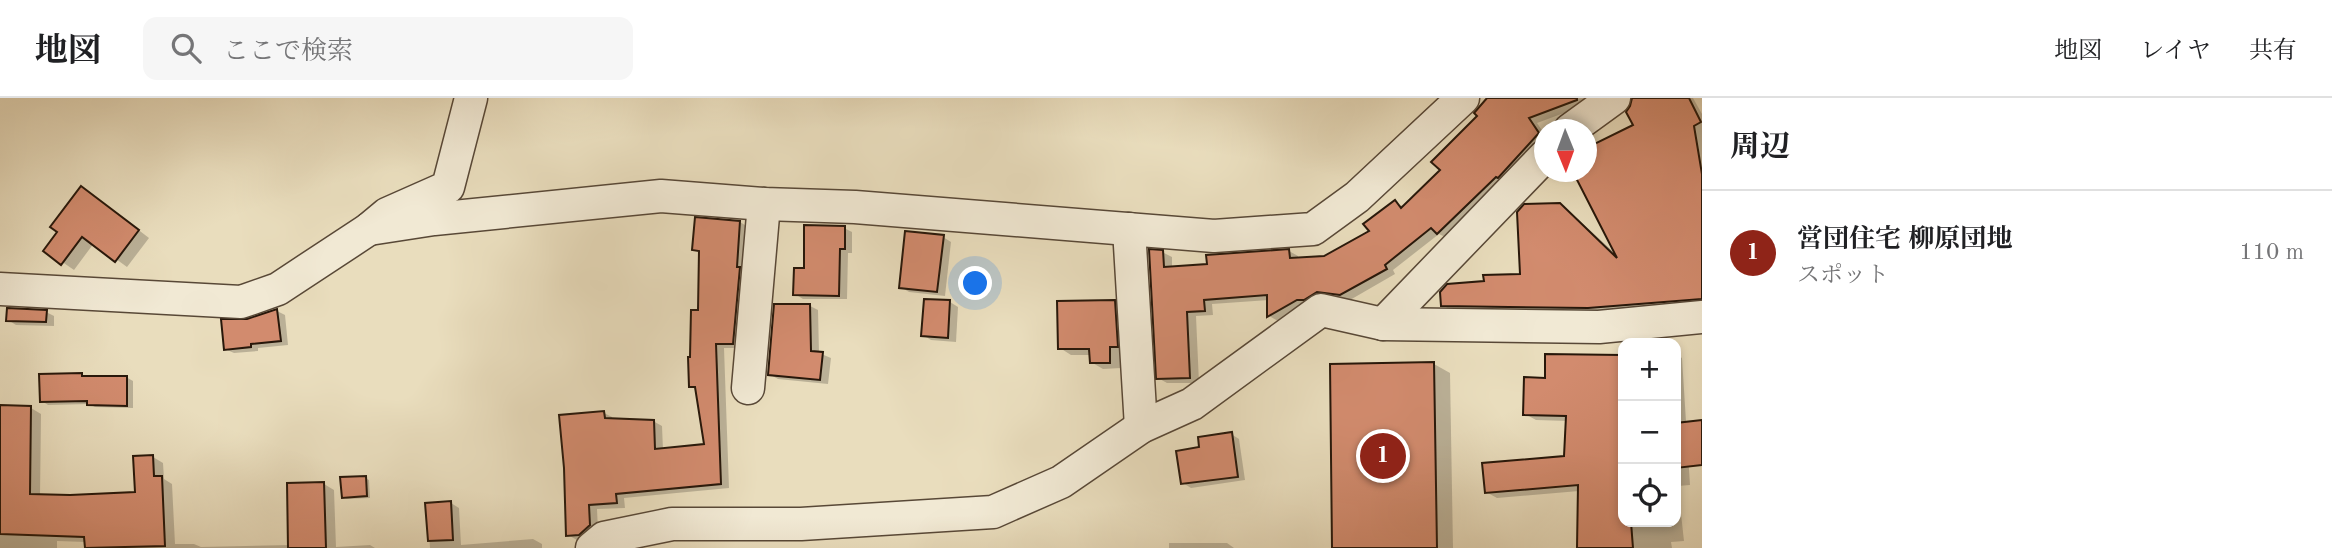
<!DOCTYPE html>
<html lang="ja">
<meta charset="utf-8">
<style>
:root{--surface:#fff;--page:#f6f6f6;--text:#202124;--muted:#757577;--line:#e0e0e0;--accent:#8f2418}
body{margin:0;font-family:"Old Standard TT","Noto Serif JP",serif;background:var(--page);color:var(--text)}
.controls{position:absolute;right:21px;bottom:21px;display:grid;overflow:hidden;border-radius:14px;box-shadow:0 4px 10px #0003}
.controls button{width:63px;height:63px;display:grid;place-items:center;padding:0;border:0;border-bottom:2px solid var(--line);background:var(--surface);color:var(--text);font:35px sans-serif}
.compass{position:absolute;left:1534px;top:21px;width:63px;height:63px;border-radius:50%;background:var(--surface);box-shadow:0 4px 10px #0003;rotate:179deg}
.you{position:absolute;left:976px;top:186px;width:24px;height:24px;margin:-18px;border:5px solid #fff;border-radius:50%;background:#1a73e8;box-shadow:0 0 0 10px #1a73e833}
.badge{display:grid;place-items:center;width:46px;height:46px;border-radius:50%;background:var(--accent);color:#fff;font-size:23px;font-weight:700}
.pin{position:absolute;translate:-50% -50%;border:4px solid #fff;box-shadow:0 2px 7px #0006}
.list{margin:0;padding:0;list-style:none}
h2{display:flex;justify-content:space-between;align-items:center;height:91px;margin:0;padding:0 28px;font-size:30px}
h2 small{font-size:23px;font-weight:400;color:var(--muted)}
.list li{display:grid;grid-template-columns:46px 1fr auto;gap:21px;align-items:center;box-sizing:border-box;height:126px;padding:0 28px;border-top:2px solid var(--line)}
.list b{display:block;font-size:26px;white-space:nowrap}
.list p{margin:0;font-size:23px;white-space:nowrap;color:var(--muted)}
.list em{font-size:23px;font-style:normal;color:var(--muted)}
.icon{flex:none;width:38px;height:38px;fill:none;stroke:currentColor;stroke-width:2;stroke-linecap:round;stroke-linejoin:round}
.map{position:relative;flex:none;width:1702px;height:450px;overflow:hidden}
header{display:flex;align-items:center;gap:42px;box-sizing:border-box;height:98px;padding:0 35px;background:var(--surface);border-bottom:2px solid var(--line)}
header strong{font-size:33px}
nav{display:flex;gap:38px;margin-inline-start:auto;font-size:24px}
.search{width:490px;height:63px;background:var(--page);display:flex;align-items:center;gap:18px;box-sizing:border-box;padding:0 24px;border-radius:14px;color:var(--muted);font-size:26px}
main{display:flex}
aside{flex:1;background:var(--surface)}
.map>svg:first-child{display:block}
</style>
<header>
<strong>地図</strong>
<div class="search"><svg class="icon" aria-label="search" viewBox="0 0 24 24"><circle cx="10" cy="10" r="6"/><path d="M15 15l6 6"/></svg>ここで検索</div>
<nav><a>地図</a><a>レイヤ</a><a>共有</a></nav>
</header>
<main>
<div class="map">
<svg width="1702" height="450" viewBox="0 0 1702 450">
<rect width="100%" height="100%" fill="#e9ddbd"/>
<filter id="stains"><feTurbulence type="fractalNoise" baseFrequency=".00286" numOctaves="4"/><feColorMatrix values="0 0 0 0 .2 0 0 0 0 .09 0 0 0 0 .02 0 0 0 .5 -.17"/></filter>
<radialGradient id="worn" r=".72"><stop offset=".6" stop-color="#630" stop-opacity="0"/><stop offset="1" stop-color="#630" stop-opacity=".3"/></radialGradient>
<g fill="#0003">
<polygon points="1490,0 1590,0 1591,5 1537,25 1545,37 1545,44 1447,140 1439,136 1393,172 1395,176 1350,202 1327,198 1307,206 1278,223 1269,218 1269,202 1212,206 1213,217 1196,218 1199,285 1167,285 1158,280 1162,154 1172,159 1172,170 1209,167 1289,153 1298,158 1298,161 1324,160 1371,133 1395,104 1404,109 1442,72"/>
<polygon points="1661,0 1693,0 1702,16 1702,205 1598,214 1451,212 1442,207 1485,185 1522,178 1559,106 1568,112 1619,159 1575,74 1587,74"/>
<polygon points="93,97 149,140 127,169 94,145 74,172 45,152"/>
<polygon points="740,124 748,129 742,250 724,250 729,390 624,400 625,410 597,411 598,432 588,441 577,442 568,437 604,315 612,319 612,322 653,323 662,328 663,352 706,347 698,292 690,288 699,214 700,155 694,151"/>
<polygon points="844,130 852,134 852,155 848,155 847,201 803,201 795,196 806,172"/>
<polygon points="943,139 951,144 945,198 909,194 901,189"/>
<polygon points="925,203 950,204 958,209 956,244 931,242 923,237"/>
<polygon points="1114,203 1126,210 1129,255 1121,255 1121,270 1103,271 1091,264 1091,257 1071,257 1060,250"/>
<polygon points="810,208 818,212 819,255 831,260 828,286 778,281 769,276"/>
<polygon points="277,213 285,217 288,247 258,250 258,253 234,255 225,251 247,223"/>
<polygon points="46,214 54,218 54,228 16,227 8,222"/>
<polygon points="1676,256 1682,260 1690,387 1678,388 1684,443 1671,444 1672,450 1579,450 1579,393 1497,400 1486,394 1566,360 1568,323 1536,322 1525,316 1547,282 1547,257 1623,259 1623,424 1676,424"/>
<polygon points="1434,266 1450,275 1453,450 1334,450"/>
<polygon points="126,279 133,283 133,310 95,309 89,306 48,307 42,303"/>
<polygon points="0,308 31,310 41,316 40,398 137,396 153,359 163,365 164,381 172,386 175,446 194,446 201,449 290,447 324,386 334,392 336,449 370,447 375,450 87,450 86,444 57,443 57,450 0,450"/>
<polygon points="1231,336 1239,341 1245,382 1191,390 1183,385 1201,351"/>
<polygon points="365,380 369,382 370,400 347,401 343,399"/>
<polygon points="451,405 459,410 461,447 533,441 542,446 542,450 430,450 427,406"/>
<polygon points="1169,445 1227,445 1234,450 1169,450"/>
</g>
<g fill="#d28b6e" stroke="#27170a" stroke-width="2">
<polygon points="1487,0 1577,0 1577,2 1529,20 1539,35 1498,80 1496,79 1437,136 1431,130 1385,167 1387,171 1340,197 1317,194 1304,202 1297,202 1267,219 1267,197 1204,202 1205,213 1187,214 1190,280 1156,281 1149,151 1163,152 1164,169 1207,166 1206,157 1289,151 1290,160 1324,158 1369,133 1363,126 1395,102 1401,110 1440,72 1431,64 1477,18 1474,15"/>
<polygon points="1632,0 1689,0 1701,24 1694,28 1702,76 1702,201 1588,210 1441,208 1440,194 1447,186 1484,183 1483,177 1520,176 1517,114 1524,106 1560,105 1617,160 1573,74 1586,74 1586,50 1633,27 1626,14 1630,8"/>
<polygon points="81,88 139,132 115,164 82,139 61,167 43,153 57,134 50,129"/>
<polygon points="695,119 740,123 737,169 740,169 733,246 716,246 721,386 616,396 617,405 589,407 590,427 579,437 566,438 564,370 559,317 604,313 605,320 654,322 655,351 704,346 695,289 689,289 688,259 690,259 691,212 698,212 699,153 692,152"/>
<polygon points="804,127 845,128 845,151 840,151 839,198 793,197 794,170 804,170"/>
<polygon points="905,133 944,137 937,194 899,190"/>
<polygon points="924,201 950,202 948,240 921,238"/>
<polygon points="1115,202 1118,249 1110,249 1110,265 1090,265 1089,251 1058,251 1057,203"/>
<polygon points="774,206 810,206 811,253 823,254 820,282 768,277"/>
<polygon points="7,210 47,212 46,224 6,223"/>
<polygon points="277,211 281,243 251,246 251,249 224,252 221,221 247,221"/>
<polygon points="1545,256 1622,257 1619,332 1623,331 1623,424 1631,424 1633,450 1577,450 1578,387 1485,395 1482,365 1564,358 1566,318 1523,317 1524,279 1545,280"/>
<polygon points="1434,264 1437,450 1332,450 1330,266"/>
<polygon points="82,275 82,278 127,278 127,308 87,307 87,303 40,304 39,276"/>
<polygon points="0,307 31,308 30,396 70,397 135,394 133,358 153,357 154,378 162,378 165,448 85,450 84,439 0,436"/>
<polygon points="1702,322 1702,367 1676,370 1676,325"/>
<polygon points="1232,334 1238,379 1181,386 1176,353 1199,349 1198,339"/>
<polygon points="366,378 367,398 342,400 340,379"/>
<polygon points="324,384 326,450 288,450 287,385"/>
<polygon points="451,403 453,442 428,443 425,405"/>
</g>
<g fill="none" stroke-linecap="round" stroke-linejoin="round">
<defs>
<g id="minor">
<polyline points="1570,32 1614,0"/>
<polyline points="369,131 434,121 661,98 764,106 855,109 1214,138 1313,131 1357,99 1463,0"/>
<polyline points="1129,131 1141,329"/>
<polyline points="0,191 241,204 278,191 369,131 387,116 448,89 471,0"/>
<polyline points="1383,226 1545,58"/>
<polyline points="748,290 764,106"/>
<polyline points="592,450 604,440 672,426 801,426 993,414 1061,384 1141,329 1192,306 1321,212 1383,226 1599,229 1702,219"/>
</g>
</defs>
<use href="#minor" stroke="#584837" stroke-width="35"/>
<use href="#minor" stroke="#f1e9d4" stroke-width="32"/>
</g>
<rect width="100%" height="100%" filter="url(#stains)"/>
<rect width="100%" height="100%" fill="url(#worn)"/>
</svg>
<div class="controls">
<button>+</button>
<button>−</button>
<button><svg class="icon" aria-label="locate" viewBox="0 0 24 24"><circle cx="12" cy="12" r="6"/><path d="M12 2v4M12 18v4M2 12h4M18 12h4"/></svg></button>
</div>
<svg class="compass" viewBox="-18 -18 36 36"><path d="M0-13l5 13h-10z" fill="#e53935"/><path d="M0 13l5-13h-10z" fill="#757577"/></svg>
<div class="you"></div>
<div class="pin badge" style="left:1383px;top:358px">1</div>
</div>
<aside>
<h2>周辺<small></small></h2>
<ul class="list">
<li><span class="badge">1</span><div><b>営団住宅 柳原団地</b><p>スポット</p></div><em>110 m</em></li>
</ul>
</aside>
</main>
